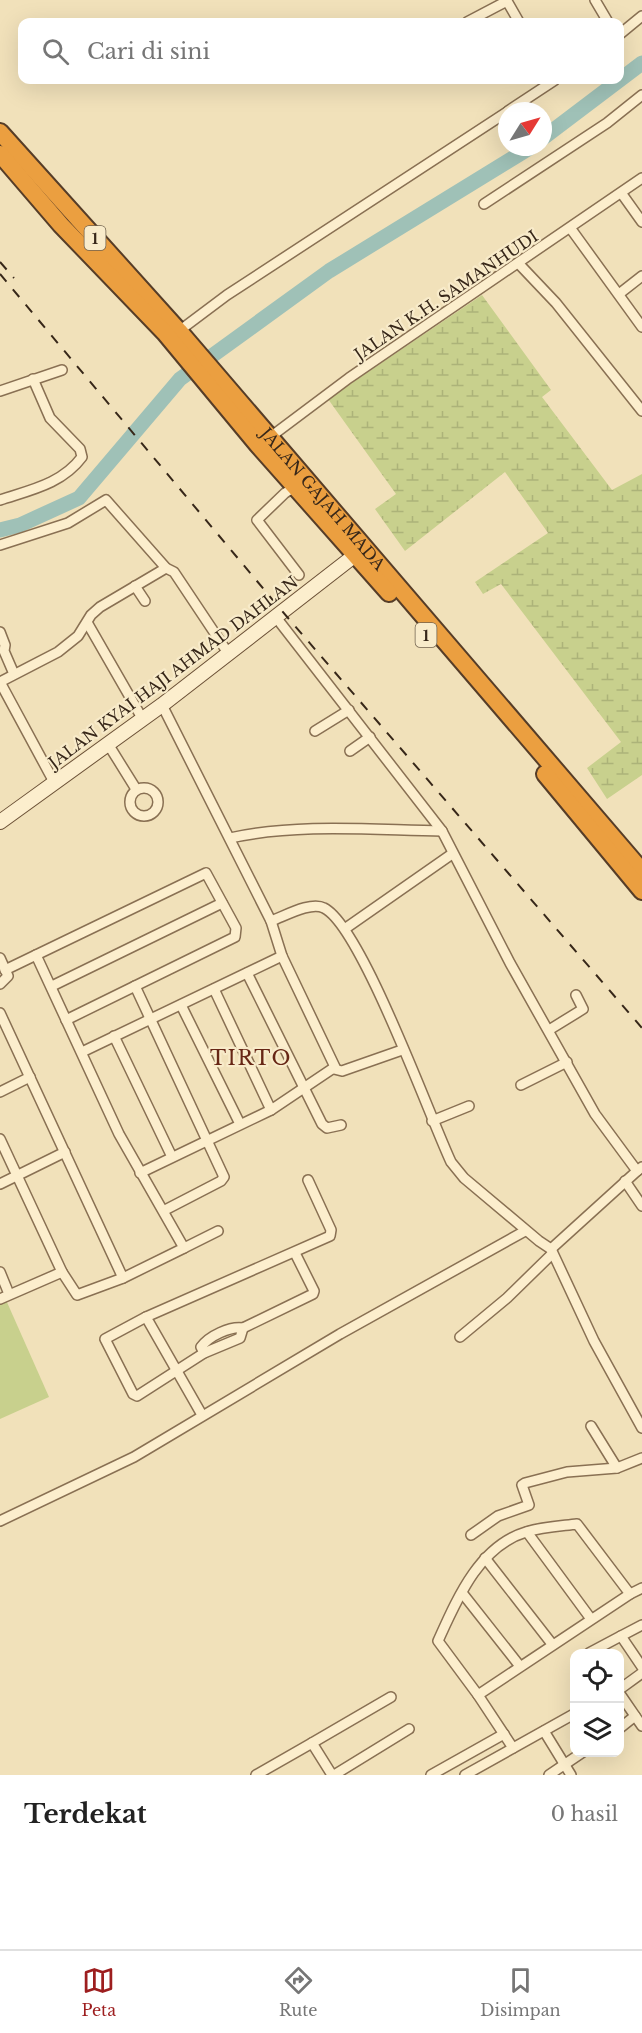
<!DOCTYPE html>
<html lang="id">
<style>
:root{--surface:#fff;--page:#f6f6f6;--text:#222;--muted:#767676;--line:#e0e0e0;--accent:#9d1e1f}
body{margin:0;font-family:"Libre Baskerville",serif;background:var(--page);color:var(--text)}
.controls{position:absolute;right:18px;bottom:18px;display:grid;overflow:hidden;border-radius:12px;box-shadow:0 6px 24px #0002}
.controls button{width:54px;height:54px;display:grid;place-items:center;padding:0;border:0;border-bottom:2px solid var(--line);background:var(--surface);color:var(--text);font:30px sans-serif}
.compass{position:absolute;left:498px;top:102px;width:54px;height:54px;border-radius:50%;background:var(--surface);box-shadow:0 6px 24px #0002;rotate:53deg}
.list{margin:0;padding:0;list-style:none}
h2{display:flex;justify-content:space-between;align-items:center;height:78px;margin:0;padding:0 24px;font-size:26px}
h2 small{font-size:20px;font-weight:400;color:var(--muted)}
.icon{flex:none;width:33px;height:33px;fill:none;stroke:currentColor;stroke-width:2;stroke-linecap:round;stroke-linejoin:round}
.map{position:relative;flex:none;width:642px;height:1775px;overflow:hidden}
.search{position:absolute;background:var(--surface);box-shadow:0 6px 24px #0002;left:18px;right:18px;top:18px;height:66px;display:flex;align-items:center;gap:15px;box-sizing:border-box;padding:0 21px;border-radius:12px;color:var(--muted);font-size:22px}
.sheet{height:174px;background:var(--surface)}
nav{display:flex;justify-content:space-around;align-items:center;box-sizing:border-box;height:84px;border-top:2px solid var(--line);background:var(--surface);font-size:16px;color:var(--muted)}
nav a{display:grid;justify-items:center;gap:3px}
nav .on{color:var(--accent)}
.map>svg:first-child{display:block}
</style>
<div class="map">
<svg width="642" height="1775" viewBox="0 0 642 1775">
<defs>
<pattern id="wetland-marsh" width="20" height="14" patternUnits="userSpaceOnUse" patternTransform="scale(1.5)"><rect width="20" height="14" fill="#c8d08d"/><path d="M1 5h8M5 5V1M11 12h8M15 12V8" fill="none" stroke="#acb379"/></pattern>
</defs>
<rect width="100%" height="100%" fill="#f1e1ba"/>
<polygon fill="#c8d08d" points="6,1300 49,1397 0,1419 0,1303"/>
<polygon fill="url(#wetland-marsh)" points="482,295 551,390 542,397 612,490 642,474 642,775 607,799 587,768 621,742 501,584 483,594 475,582 548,533 505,472 405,551 375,509 396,494 328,399"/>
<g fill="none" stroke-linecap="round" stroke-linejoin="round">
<g stroke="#9fc1b7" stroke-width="15">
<polyline points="543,138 642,63"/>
<polyline points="0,530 20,525 79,498 180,379 329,271 531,147"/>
</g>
<defs>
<g id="street">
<polyline points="595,0 608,22"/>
<polyline points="467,22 507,1 519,22"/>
<polyline points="620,34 642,16"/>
<polyline points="508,111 555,80"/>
<polyline points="622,194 642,222"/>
<polyline points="484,204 607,123 642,95"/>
<polyline points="571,229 642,327"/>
<polyline points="519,264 556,303 642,411"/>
<polyline points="619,294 642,276"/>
<polyline points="179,331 227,295 507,112"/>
<polyline points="0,391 62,370"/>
<polyline points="269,438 349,378 642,178"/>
<polyline points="295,487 285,493 257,520 299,575"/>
<path d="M0,500c30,-10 62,-16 82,-43l-2,-8 -30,-31 -17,-39"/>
<polyline points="0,545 68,523 106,500 166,568 174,572 228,653"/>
<polyline points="135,586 145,601"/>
<polyline points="275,616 442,831 510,963 595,1114 637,1171 642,1167"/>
<polyline points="88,624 142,718"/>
<polyline points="0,632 5,645 4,651 14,674"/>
<polyline points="315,731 349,710"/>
<polyline points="108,744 136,789"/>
<polyline points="350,751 370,737"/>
<polyline points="54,782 0,682 58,652 78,636 91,615 100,607 166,568"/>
<circle cx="144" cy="802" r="14"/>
<path d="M230,838c69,-15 142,-8 212,-7"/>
<path d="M271,921c14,-5 40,-20 53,-13 37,18 105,207 127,254l13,16 75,63 12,8 86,-78"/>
<polyline points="346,928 452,854"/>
<polyline points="0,958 8,976 0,984"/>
<polyline points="5,970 206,873 236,928 235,937 66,1020"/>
<polyline points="247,973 322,1124 327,1128 341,1125"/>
<polyline points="52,986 222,903"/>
<polyline points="135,986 224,1177 221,1181 165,1210"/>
<polyline points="214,989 271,1110"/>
<polyline points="181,1005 240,1124"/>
<polyline points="0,1013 123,1278"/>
<polyline points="549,1030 583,1009 576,995"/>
<polyline points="114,1036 172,1157"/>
<polyline points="82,1052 282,956"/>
<polyline points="334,1069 342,1071 402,1050"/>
<polyline points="521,1085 567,1062"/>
<polyline points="0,1092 30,1077"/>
<polyline points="432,1121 469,1106"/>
<polyline points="0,1139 62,1272 77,1295 123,1278 184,1248 119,1134 36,955"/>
<polyline points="140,1173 271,1110 335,1067 282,956 271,921 162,705"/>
<polyline points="625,1181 642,1206"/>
<polyline points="0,1184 65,1152"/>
<polyline points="184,1248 218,1231"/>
<polyline points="551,1249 594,1341 642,1428"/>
<polyline points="0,1272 9,1294"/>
<polyline points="0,1299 62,1272"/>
<polyline points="146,1317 105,1339 133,1394 137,1396 204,1353 240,1338 243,1328"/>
<polyline points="460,1337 507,1298 552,1254"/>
<path d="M204,1353l-3,-6c8,-11 29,-21 42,-19l70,-34 1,-3 -19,-38"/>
<polyline points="202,1415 146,1317 330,1236 331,1230 308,1180"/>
<polyline points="591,1426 617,1468"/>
<polyline points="0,1521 134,1457 340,1334 525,1231"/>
<path d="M577,1524l53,70 -152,101 -40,-54c19,-42 41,-95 88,-109 16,-5 35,-6 51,-8z"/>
<polyline points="527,1532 591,1619"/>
<polyline points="471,1535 498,1516 529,1505 522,1485 525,1483 567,1472 617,1468 642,1458"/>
<polyline points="485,1558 552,1644"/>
<polyline points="463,1594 519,1665"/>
<polyline points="630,1594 642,1588"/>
<polyline points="642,1625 621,1636 642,1667"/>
<polyline points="589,1653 621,1636"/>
<polyline points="620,1689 642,1673"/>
<polyline points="620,1694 642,1726"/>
<polyline points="478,1695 513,1748"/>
<polyline points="620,1728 635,1716"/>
<polyline points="544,1731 571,1775"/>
<polyline points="312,1743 391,1697"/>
<polyline points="256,1775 312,1743 332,1775"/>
<polyline points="334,1775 409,1729"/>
<polyline points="431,1775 504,1734"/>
<polyline points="465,1775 574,1714"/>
<polyline points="549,1775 583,1752"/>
</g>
<polyline id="secondary" points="0,822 162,705 363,549"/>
<g id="highway">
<path id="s1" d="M0,132l179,199 463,540"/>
<polyline points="0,154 61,225 165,333 257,444 389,593"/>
<polyline points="545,774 642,891"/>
</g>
</defs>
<use href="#street" stroke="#897053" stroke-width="12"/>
<use href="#secondary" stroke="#6b5036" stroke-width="16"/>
<use href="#highway" stroke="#563d28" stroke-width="20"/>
<use href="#street" stroke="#fceecd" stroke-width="9"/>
<use href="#secondary" stroke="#fceecd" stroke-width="14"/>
<use href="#highway" stroke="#eb9f40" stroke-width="16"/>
<g stroke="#372719" stroke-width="2" stroke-dasharray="10 10" stroke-linecap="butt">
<polyline points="0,262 14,278"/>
<polyline points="0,274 282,611 642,1028"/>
</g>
</g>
<g text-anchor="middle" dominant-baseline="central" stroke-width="4.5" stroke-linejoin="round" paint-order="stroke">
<g fill="#f8ebca" stroke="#71624e" stroke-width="1.5">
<rect x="84.5" y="226" width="21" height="24" rx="4.5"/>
<rect x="415.5" y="623" width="21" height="24" rx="4.5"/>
</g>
<g font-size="15" font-weight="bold" fill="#372719">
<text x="95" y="238">1</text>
<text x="426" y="635">1</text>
</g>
<g font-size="16" fill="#372719" stroke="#f8ebca">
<text transform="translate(446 295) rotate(-34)">JALAN K.H. SAMANHUDI</text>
<text stroke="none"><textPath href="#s1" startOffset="489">JALAN GAJAH MADA</textPath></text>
<text transform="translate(173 672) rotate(-37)">JALAN KYAI HAJI AHMAD DAHLAN</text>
</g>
<g font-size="20" letter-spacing="1.5" fill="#672615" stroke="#f8ebca">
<text x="251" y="1058">TIRTO</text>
</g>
</g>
</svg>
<div class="controls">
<button><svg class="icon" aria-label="locate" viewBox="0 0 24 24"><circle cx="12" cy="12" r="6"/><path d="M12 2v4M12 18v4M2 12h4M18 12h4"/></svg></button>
<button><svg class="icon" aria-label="layers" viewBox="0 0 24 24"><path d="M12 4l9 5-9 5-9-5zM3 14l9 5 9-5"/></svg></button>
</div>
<svg class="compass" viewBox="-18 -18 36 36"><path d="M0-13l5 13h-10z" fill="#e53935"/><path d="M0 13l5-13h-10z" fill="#767676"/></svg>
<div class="search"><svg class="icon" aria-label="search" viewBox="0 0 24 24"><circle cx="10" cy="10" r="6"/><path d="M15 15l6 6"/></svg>Cari di sini</div>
</div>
<section class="sheet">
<h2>Terdekat<small>0 hasil</small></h2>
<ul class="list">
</ul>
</section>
<nav>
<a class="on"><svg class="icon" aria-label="map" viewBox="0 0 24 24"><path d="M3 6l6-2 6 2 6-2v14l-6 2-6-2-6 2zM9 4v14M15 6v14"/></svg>Peta</a>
<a><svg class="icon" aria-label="directions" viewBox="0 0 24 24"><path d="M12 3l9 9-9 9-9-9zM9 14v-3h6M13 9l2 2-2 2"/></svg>Rute</a>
<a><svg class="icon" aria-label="saved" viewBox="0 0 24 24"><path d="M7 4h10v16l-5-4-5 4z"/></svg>Disimpan</a>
</nav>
